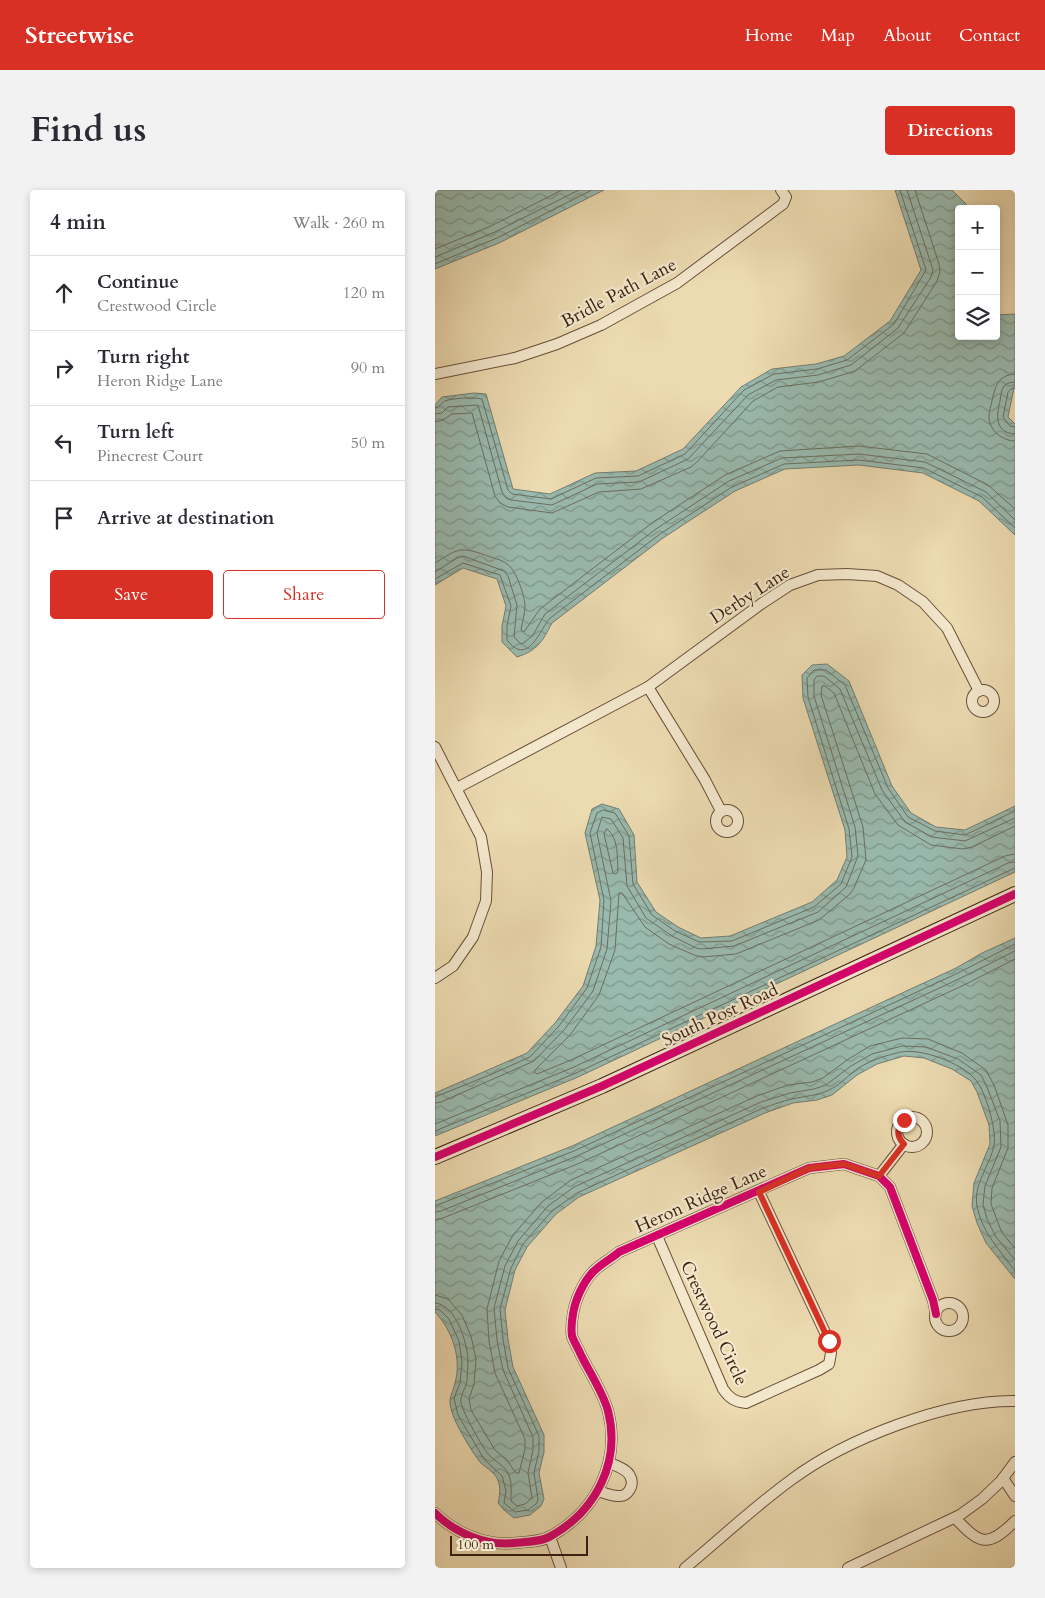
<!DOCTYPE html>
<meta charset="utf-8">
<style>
:root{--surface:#fff;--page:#f2f2f3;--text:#2b2b33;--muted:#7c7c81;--line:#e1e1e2;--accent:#d93025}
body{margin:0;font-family:Cardo,serif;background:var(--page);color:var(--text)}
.controls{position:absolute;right:15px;top:15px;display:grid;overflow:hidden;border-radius:5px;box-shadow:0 2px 8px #0003}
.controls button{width:45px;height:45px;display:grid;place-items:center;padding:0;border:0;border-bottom:1px solid var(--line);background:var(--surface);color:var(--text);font:25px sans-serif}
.scale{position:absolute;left:15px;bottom:12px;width:138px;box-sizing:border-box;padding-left:5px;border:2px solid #3e2111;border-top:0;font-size:14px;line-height:18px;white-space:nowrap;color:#3e2111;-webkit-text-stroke:4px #f3e7cc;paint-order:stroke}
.stop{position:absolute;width:15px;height:15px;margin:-11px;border:4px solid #d93025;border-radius:50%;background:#fff}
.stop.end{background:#d93025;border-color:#fff;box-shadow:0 1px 5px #0008}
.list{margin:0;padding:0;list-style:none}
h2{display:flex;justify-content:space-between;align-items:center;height:65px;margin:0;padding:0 20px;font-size:21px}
h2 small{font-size:16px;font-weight:400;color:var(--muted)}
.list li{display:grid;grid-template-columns:32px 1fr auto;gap:15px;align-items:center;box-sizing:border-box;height:75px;padding:0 20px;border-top:1px solid var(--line)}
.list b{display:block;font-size:19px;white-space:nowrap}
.list p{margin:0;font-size:16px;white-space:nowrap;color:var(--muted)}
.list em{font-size:16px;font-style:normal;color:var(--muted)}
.actions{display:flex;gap:10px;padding:15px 20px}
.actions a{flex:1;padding:11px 0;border:1px solid var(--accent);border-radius:5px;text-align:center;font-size:18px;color:var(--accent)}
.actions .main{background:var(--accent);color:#fff}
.icon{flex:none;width:28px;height:28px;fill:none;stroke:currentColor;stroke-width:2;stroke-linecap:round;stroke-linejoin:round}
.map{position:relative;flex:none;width:580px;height:1378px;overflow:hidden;border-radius:5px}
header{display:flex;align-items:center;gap:30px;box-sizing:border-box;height:70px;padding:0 25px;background:var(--accent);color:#fff}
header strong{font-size:24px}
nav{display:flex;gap:28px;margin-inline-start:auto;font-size:18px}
.intro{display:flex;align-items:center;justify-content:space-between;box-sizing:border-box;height:120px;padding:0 30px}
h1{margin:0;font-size:35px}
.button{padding:12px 22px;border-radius:5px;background:var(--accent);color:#fff;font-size:18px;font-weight:700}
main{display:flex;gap:30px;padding:0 30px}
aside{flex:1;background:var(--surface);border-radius:5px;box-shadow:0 2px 8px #0003}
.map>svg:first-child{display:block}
</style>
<header>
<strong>Streetwise</strong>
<nav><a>Home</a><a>Map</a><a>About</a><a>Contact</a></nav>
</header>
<div class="intro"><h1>Find us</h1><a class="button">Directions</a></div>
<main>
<aside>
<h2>4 min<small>Walk · 260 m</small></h2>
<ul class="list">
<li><svg class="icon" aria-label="ahead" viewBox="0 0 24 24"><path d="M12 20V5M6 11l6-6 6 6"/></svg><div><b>Continue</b><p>Crestwood Circle</p></div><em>120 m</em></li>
<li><svg class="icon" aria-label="right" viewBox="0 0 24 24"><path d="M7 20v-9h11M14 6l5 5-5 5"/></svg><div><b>Turn right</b><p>Heron Ridge Lane</p></div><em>90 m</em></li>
<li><svg class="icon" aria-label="left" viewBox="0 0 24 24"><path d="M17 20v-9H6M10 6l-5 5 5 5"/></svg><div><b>Turn left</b><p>Pinecrest Court</p></div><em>50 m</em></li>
<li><svg class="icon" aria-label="arrive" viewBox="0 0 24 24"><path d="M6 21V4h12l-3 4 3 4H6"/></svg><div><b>Arrive at destination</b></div></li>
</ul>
<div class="actions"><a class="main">Save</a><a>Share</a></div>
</aside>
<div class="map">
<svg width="580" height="1378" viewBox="0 0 580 1378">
<defs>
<pattern id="water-waves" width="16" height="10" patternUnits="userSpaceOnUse" patternTransform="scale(1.25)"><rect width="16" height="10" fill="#99baaf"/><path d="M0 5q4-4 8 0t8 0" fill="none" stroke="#7e978d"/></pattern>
</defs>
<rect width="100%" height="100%" fill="#ecdab0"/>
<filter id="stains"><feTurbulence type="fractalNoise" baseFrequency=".004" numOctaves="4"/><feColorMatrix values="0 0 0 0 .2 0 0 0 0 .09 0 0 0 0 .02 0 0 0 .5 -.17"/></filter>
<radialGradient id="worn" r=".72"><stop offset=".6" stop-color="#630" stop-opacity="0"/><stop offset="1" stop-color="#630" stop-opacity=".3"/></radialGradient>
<g fill="url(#water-waves)" stroke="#757d70">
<polygon points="0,0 169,0 64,53 0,79"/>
<path d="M460,0h57l18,18 -11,1v127h37v-21l19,-1v69l-7,34 7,7v111l-36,-34 -56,-28 -64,-8 -74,4 -50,22 -72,47 -111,85c-10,19 -14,27 -35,34l-15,-15v-16l4,-20 -9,-27 -34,-11 -28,17v-180l7,-8 32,-4 12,1 27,95 37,5 45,-21 41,-2 47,-22 58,-62 31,-18 44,-5 28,-8 46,-35 31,-51z"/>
<polygon points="392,474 414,491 457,596 476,623 501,637 530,640 580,616 580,682 143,887 0,946 0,903 92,863 120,833 148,796 161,756 165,710 150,643 157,619 167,614 184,619 199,645 202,692 221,722 243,737 266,748 295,746 377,712 402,690 412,667 410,640 368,508 367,485 377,475"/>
<path d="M580,748v341l-29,-36 -9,-20 -5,-17 2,-23 16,-39 -1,-19 -12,-33 -6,-11 -19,-12 -28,-11 -20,-2 -27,8 -20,11 -25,20 -15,5 -24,3 -28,10 -186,84 -23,17 -29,33 -12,23 -10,40 3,29 5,28 31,68v17l-5,21 5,26 -3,7 -11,9 -16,3 -10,-8 -6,-7c3,-12 3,-23 -6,-31 -4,-4 -9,-6 -12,-10 -8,-10 -23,-35 -27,-47 -6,-18 -2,-16 2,-32 7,-25 -3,-53 -20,-71v-111l137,-55 384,-178 26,-15z"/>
</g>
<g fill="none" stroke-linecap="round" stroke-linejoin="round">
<g stroke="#6c6e60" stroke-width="1">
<polyline points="0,59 56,36 127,0"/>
<polyline points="0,67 60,42 144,0"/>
<polyline points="0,74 62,48 157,0"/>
<path d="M580,184c-17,1 -20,13 -23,27 -1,5 -3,10 -3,16 0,13 13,24 26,24"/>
<path d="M580,192c-4,0 -8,1 -11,4 -3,4 -3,10 -4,15 -4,15 -5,32 15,33"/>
<polyline points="580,198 576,199 573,202 568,227 575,236 580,237"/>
<path d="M0,218c6,-1 5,-4 10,-7 7,-3 30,-4 37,-2l26,91 4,4 39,5 45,-21 42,-2 47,-22 59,-64 30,-16 43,-5 30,-9 47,-36 32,-54 -26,-80"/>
<polyline points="0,224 7,223 13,217 43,215 67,302 71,308 76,310 117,315 162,294 204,292 253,269 313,205 341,190 383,185 416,175 463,138 496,87 498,80 472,0"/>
<polyline points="0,232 8,230 17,224 37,223 60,306 65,313 73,317 117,323 164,302 206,299 256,277 262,272 318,211 343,197 384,192 420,181 469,143 502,91 505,82 504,74 480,0"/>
<path d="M0,373c23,-14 24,-17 50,-8 7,3 16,4 22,9 9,5 18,33 18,42 0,8 -3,16 -4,24l3,2 16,-23 112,-86 73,-48 55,-24 79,-5 68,8 61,31 27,24"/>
<polyline points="0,382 22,368 28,366 69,381 73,386 82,415 79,447 86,454 90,452 98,445 110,424 221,339 294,291 347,268 424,264 490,272 551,302 580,330"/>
<path d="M0,389l28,-16 37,12 11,31 -4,20v14c20,26 31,-6 42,-21l111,-85 72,-47 52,-23 75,-4 65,8 58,29 33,31"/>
<polyline points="580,636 537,657 528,659 496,655 463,635 440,604 399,503 390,496 387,496 386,505 428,637 431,670 419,698 415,704 384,730 301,764 267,767 259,765 234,754 210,737 187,703 184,703 180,760 164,805 135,845 100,880 99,882 102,884 136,870 570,666 580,664"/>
<path d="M172,639c12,9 10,29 11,43l-2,2 -3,-1 -9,-39z"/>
<polyline points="0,907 57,884 95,867 124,836 152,798 166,757 169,710 155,643 162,623 168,620 180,623 194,646 198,694 217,725 240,741 264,752 297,751 379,717 406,694 417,667 414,639 373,507 372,488 379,480 391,480 410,495 453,598 473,627 500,641 530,645 580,621"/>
<polyline points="0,913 6,912 99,871 129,840 158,801 172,759 176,711 162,643 167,627 176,629 188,648 192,696 211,728 237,746 261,758 267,759 299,756 383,722 411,697 423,666 420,637 379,506 379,490 382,486 389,486 405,499 447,600 470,632 497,647 530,651 580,628"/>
<polyline points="0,934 139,877 573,673 580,672"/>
<polyline points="0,941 141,883 580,678"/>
<polyline points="0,1016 139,961 523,783 580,754"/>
<polyline points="0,1022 6,1021 142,966 526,788 580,761"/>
<polyline points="0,1030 8,1028 145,973 529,795 580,769"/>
<polyline points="0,1105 13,1109 27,1125 36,1146 41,1169 39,1194 34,1209 36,1220 60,1260 71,1269 81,1283 84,1283 90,1259 90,1249 60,1183 54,1151 52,1119 64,1071 78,1045 107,1012 136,990 322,906 353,895 377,892 388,888 412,870 435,856 467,848 493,849 527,863 551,880 559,895 573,935 573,958 557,998 556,1014 567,1043 580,1058"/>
<path d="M0,1113c21,1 33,41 33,59 0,6 -1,13 -1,19 -1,7 -7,14 -6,22 3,11 21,45 29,53 6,6 15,10 19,19 3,9 2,17 2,26l6,5 8,-2 7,-6 -4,-25 5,-23v-13l-30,-67 -6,-30 -3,-32 11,-42 13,-25 30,-35 26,-19 187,-85 29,-9 24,-4 12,-4 25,-19 21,-12 30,-8 24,1 32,12 23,16 6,12 13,34 1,26 -16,39 -2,18 4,15 9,18 19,23"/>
<path d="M0,1119l5,1 9,9 10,22 3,21 -2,21 -6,15 4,17 26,44 18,17 4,15 -2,12 11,9 13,-2 9,-7 1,-4 -4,-26 5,-22v-15l-31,-68 -5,-29 -3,-30 11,-41 12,-24 29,-33 25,-18 186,-85c10,-3 19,-7 29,-9 12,-3 25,-3 37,-9 9,-4 16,-11 24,-18 14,-11 31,-16 48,-20 20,-4 60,11 73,26 11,10 23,53 20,67 -4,21 -21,39 -17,61 5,27 23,44 38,65"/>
</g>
<defs>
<g id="street">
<polyline points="0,184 80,168 122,154 166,135 242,93 348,14 351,7 346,0"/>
<polyline points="213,497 270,590 286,621"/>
<circle cx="548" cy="511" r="11"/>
<polyline points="0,557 46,647 52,682 51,711 38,747 18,776 0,788"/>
<polyline points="22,598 213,497 326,414 355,395 383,385 412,384 442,386 463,395 488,412 512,438 544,501"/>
<circle cx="292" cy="631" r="11"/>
<circle cx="477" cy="942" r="15"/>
<polyline points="444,986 469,954"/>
<path d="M222,1046l66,153c6,9 12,13 23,14l73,-33 10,-6 2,-11 -2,-12 -70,-149"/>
<circle cx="514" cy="1127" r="14"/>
<polyline points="568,1288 580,1306"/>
<path d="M163,1301c6,2 14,5 20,5 10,1 17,-11 12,-20 -3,-7 -14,-10 -20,-13"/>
<path d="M0,1323c20,20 51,33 79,30 12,-1 27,-1 37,-7 45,-25 70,-74 57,-125 -5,-19 -19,-39 -28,-58 -2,-5 -6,-11 -8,-17 -1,-6 0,-16 1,-22 2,-14 10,-31 19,-41 7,-8 19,-14 27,-21l190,-84 35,-4 35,12 11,11 43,113 3,14"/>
<path d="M520,1328c25,26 32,31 60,3"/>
<polyline points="115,1347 126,1378"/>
<path d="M250,1378c35,-29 69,-61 106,-88 55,-41 155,-80 224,-79"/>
<polyline points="413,1378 525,1325 547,1309 566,1291 580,1272"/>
</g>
<polyline id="secondary" points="0,967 167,896 580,704"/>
</defs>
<use href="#street" stroke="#6a4f39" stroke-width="12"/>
<use href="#secondary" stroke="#3e2111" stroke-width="16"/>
<use href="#street" stroke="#f3e7cc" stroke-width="10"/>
<use href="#secondary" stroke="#f3e7cc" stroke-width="14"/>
<defs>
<g id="cycleway">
<polyline points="0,967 167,896 580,704"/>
<path d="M0,1323c20,20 51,33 79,30 12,-1 27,-1 37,-7 45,-25 70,-74 57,-125 -5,-19 -19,-39 -28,-58 -2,-5 -6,-11 -8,-17 -1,-6 0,-16 1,-22 2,-14 10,-31 19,-41 7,-8 19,-14 27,-21l190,-84 35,-4 35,12 11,11 43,113 3,14"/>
</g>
</defs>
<use href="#cycleway" stroke="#f3e7cc" stroke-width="11"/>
<use href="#cycleway" stroke="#d6006c" stroke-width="8"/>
</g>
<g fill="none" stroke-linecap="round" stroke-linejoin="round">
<path stroke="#d93025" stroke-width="6" d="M394,1151l-70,-149 50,-24 35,-4 35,12 25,-32c-8,-8 -7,-16 0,-24"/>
</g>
<g text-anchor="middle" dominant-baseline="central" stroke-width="4.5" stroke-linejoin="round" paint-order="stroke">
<g font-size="18" fill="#3e2111" stroke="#f3e7cc">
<text transform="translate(184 103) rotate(-28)">Bridle Path Lane</text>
<text transform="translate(315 405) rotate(-33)">Derby Lane</text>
<text transform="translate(285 825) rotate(-25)">South Post Road</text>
<text transform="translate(266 1009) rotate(-24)">Heron Ridge Lane</text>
<text transform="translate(279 1133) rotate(65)">Crestwood Circle</text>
</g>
</g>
<rect width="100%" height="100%" filter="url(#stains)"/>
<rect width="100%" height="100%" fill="url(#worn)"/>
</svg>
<div class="controls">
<button>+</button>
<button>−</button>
<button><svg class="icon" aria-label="layers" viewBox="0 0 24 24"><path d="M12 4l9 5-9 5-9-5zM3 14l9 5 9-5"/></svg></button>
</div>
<div class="scale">100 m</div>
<div class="stop" style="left:394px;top:1151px"></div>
<div class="stop end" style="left:469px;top:930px"></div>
</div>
</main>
